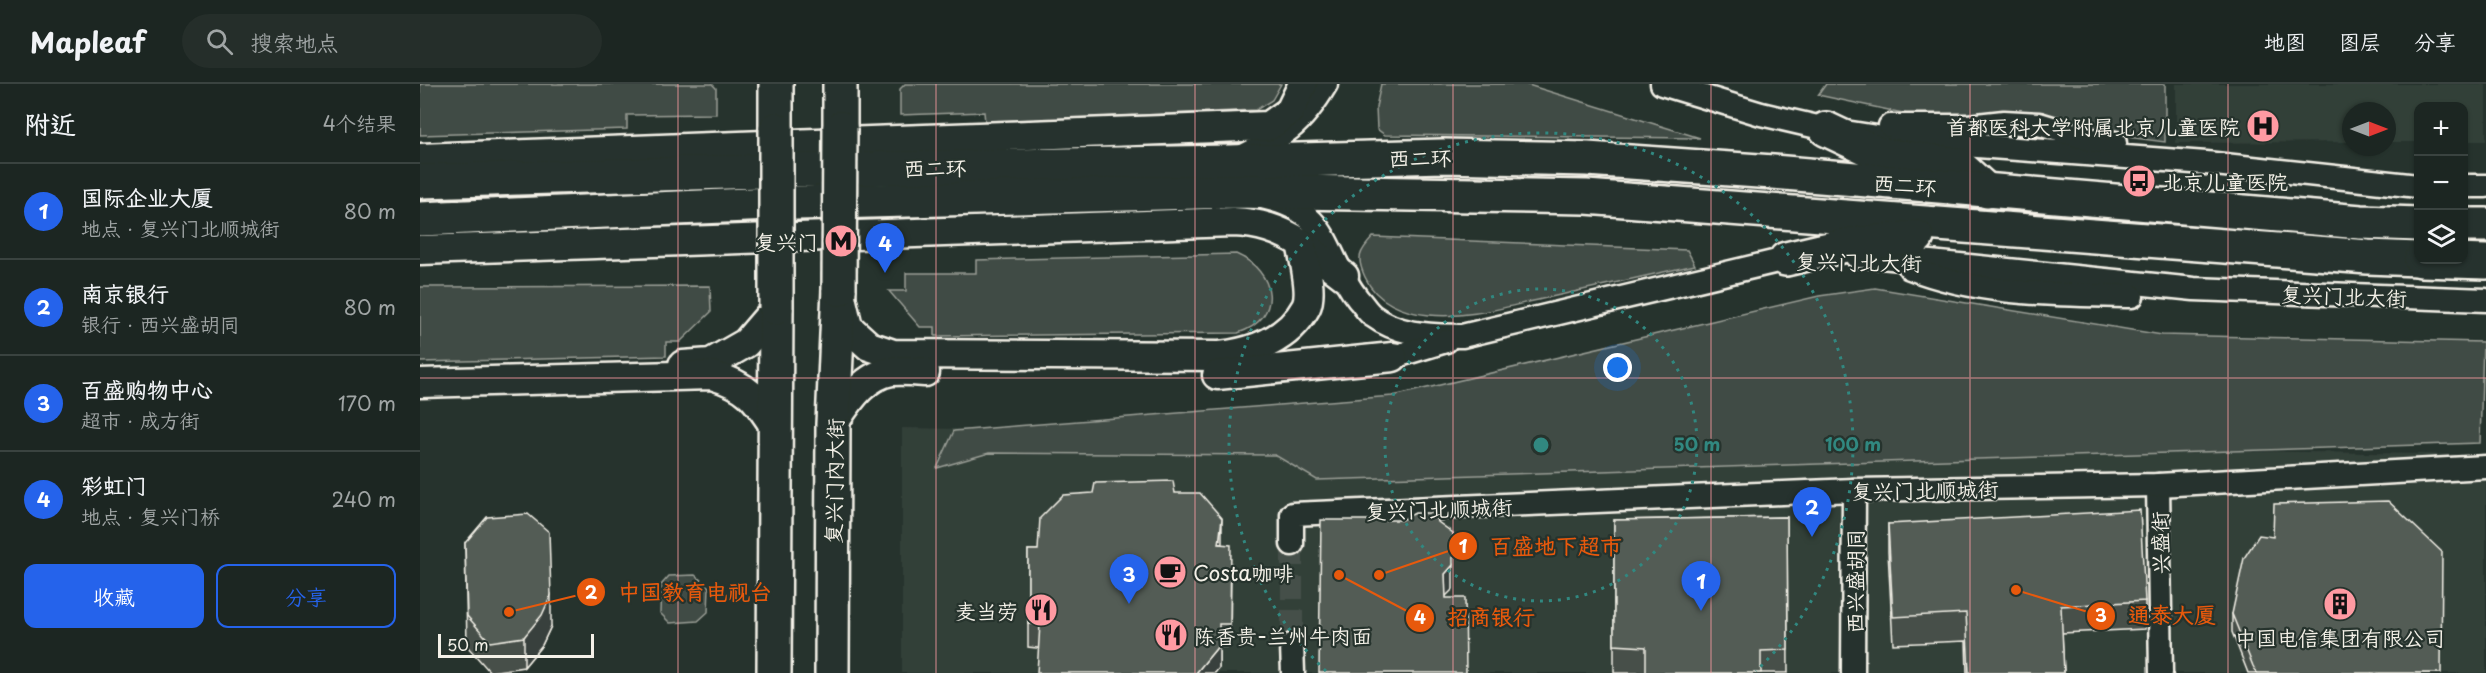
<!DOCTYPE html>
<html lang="zh">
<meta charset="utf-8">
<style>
:root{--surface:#1c2622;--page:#252e2a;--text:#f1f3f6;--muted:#a0a5a5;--line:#3a4340;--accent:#2563eb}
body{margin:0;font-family:"Playpen Sans","LXGW WenKai TC",sans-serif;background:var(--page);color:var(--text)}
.controls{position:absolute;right:18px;top:18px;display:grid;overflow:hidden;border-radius:12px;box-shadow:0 2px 4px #0004}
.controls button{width:54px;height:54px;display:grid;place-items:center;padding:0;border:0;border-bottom:2px solid var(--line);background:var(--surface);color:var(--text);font:30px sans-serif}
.compass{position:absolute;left:1922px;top:18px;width:54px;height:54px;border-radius:50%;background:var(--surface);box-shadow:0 2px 4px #0004;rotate:90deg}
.scale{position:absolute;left:18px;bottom:15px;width:156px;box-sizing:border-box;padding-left:6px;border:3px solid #f4f1e8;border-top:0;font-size:16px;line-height:21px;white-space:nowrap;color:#f4f1e8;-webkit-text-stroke:4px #26332d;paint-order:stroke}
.you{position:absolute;left:1198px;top:284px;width:21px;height:21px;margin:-15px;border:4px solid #fff;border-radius:50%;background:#1a73e8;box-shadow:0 0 0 9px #1a73e833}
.badge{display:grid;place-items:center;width:39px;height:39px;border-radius:50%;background:var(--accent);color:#fff;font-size:20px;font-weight:700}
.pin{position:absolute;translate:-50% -50px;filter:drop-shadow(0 2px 3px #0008)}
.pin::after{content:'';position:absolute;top:32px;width:21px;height:18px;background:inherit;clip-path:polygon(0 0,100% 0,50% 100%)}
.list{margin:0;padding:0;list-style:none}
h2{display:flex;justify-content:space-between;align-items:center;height:78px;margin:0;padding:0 24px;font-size:26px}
h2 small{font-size:20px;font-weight:400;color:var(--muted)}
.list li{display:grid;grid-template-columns:39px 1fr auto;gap:18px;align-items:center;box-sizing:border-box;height:96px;padding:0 24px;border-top:2px solid var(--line)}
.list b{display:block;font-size:22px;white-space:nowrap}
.list p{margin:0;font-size:20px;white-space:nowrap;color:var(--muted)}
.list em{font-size:20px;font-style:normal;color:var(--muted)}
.actions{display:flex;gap:12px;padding:18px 24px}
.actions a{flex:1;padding:14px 0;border:2px solid var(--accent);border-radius:12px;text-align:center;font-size:21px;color:var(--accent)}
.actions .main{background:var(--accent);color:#fff}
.icon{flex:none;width:33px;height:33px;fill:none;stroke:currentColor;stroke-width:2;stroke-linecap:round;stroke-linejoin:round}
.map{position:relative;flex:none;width:2066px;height:589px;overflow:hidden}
header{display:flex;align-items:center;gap:36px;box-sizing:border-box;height:84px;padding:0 30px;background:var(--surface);border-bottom:2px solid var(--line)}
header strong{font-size:28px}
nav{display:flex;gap:33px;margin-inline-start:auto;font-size:21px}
.search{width:420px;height:54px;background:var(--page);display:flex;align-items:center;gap:15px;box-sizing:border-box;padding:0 21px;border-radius:33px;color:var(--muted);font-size:22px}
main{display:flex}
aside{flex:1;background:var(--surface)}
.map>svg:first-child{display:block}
</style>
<header>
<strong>Mapleaf</strong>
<div class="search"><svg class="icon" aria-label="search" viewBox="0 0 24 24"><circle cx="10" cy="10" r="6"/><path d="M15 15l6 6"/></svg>搜索地点</div>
<nav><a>地图</a><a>图层</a><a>分享</a></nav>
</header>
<main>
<aside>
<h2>附近<small>4个结果</small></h2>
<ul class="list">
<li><span class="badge">1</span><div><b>国际企业大厦</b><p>地点 · 复兴门北顺城街</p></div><em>80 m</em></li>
<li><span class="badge">2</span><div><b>南京银行</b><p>银行 · 西兴盛胡同</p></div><em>80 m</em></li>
<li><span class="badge">3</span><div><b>百盛购物中心</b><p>超市 · 成方街</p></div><em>170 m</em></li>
<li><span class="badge">4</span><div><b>彩虹门</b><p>地点 · 复兴门桥</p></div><em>240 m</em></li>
</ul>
<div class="actions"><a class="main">收藏</a><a>分享</a></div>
</aside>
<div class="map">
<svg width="2066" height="589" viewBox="0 0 2066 589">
<rect width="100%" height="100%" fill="#26332d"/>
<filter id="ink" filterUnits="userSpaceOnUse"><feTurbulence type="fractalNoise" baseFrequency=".0167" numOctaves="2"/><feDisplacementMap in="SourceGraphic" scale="12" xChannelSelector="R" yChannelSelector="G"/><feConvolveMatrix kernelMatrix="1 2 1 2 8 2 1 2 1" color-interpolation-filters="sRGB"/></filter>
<g filter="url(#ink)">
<g fill="#333f39">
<polygon points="1756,0 2066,0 2066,57 2044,57 2044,22 1998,22 1998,58 1967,58 1967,27 1931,27 1931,58 1756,59"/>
<polygon points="482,344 2066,371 2066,589 482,589"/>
</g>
<g fill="#414b45" stroke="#9a9e96" stroke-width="1.5">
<polygon points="0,0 292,0 296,4 296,30 207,31 207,45 0,51"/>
<polygon points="485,0 861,0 852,16 836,26 565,38 564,28 480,31 480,5"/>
<polygon points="961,0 1105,0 1280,54 965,51 957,45 956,23"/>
<polygon points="1406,0 1745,0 1745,58 1668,48 1633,36 1571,27 1532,34 1492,31 1398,11"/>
<path d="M953,153l314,13 8,15c-51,11 -102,23 -153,34 -37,8 -75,20 -113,16 -25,-2 -53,-13 -64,-38 -9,-19 -6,-25 8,-40z"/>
<path d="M816,170c40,17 48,64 2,79l-303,3v-9h-15l-31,-36h17v-18h70v-13z"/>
<polygon points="290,202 291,228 260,258 246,258 246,272 0,278 0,203"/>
<polygon points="1455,204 1742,251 2063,258 2060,359 897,396 855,371 569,369 517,384 534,347 973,312 1399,212"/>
<polygon points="275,491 289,503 288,528 278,537 250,539 240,529 241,501 249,492"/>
</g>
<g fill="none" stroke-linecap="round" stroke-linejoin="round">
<polyline stroke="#455049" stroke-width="22" stroke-dasharray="22 11" stroke-linecap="butt" points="872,460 872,561"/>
<defs>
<g id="minor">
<polyline points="1242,0 1341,30 1406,45 1476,56 1786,79 1998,102"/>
<polyline points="1470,42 1548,42 1584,38 1619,40 1671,56 1695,59"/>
<path d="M821,73c43,-21 60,-31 85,-73"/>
<polyline points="2044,102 2066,102"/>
<path d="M846,114c67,15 57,57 92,101 5,5 9,13 15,17 27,20 58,19 89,20l324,-77 13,-1"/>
<polyline points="1436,172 1461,173 1774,205 2066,216"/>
<path d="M1490,184c72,28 147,26 222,28"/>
<polyline points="973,273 1026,257"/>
<polyline points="1738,401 1741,589"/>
<polyline points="872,460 872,430 1434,406 1738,401 2066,383"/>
<polyline points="872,561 873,589"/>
<polyline points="1433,589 1434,406"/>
</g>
<g id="major">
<polyline points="0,74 849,42 870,27 883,0"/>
<polyline points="881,159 924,192"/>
<path d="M0,166l813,-28c26,1 46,7 68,21 3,16 12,50 5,64 -17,32 -53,45 -86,49l-327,-2 -24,-8 -21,-19 -7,-30"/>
<polyline points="263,281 291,279 326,259 356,224"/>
<polyline points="797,291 973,273"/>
<path d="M0,299l292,-8c37,11 44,23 64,54"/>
<path d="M413,340c15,-22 30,-48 59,-53 10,-1 22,0 33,1"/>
</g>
<g id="highway">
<polyline points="420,0 420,44"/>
<polyline points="356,45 356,0"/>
<polyline points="1406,45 1459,70 1537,80 1567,107"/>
<polyline points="0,97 373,86 810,78 1023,72 1167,75 1353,88 1941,138 1998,140"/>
<polyline points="0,135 377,119 812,107 1166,113 1948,173 1998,175"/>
<polyline points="2044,141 2066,141"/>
<polyline points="1366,175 1426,161 1497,153"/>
<polyline points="2001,176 2066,178"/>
<polyline points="354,589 356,224"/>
<polyline points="412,589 413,340 419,205"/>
</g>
</defs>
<use href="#minor" stroke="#f4f1e8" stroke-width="27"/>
<use href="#major" stroke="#f4f1e8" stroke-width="33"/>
<use href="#highway" stroke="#f4f1e8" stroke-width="38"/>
<use href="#minor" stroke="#26332d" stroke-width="22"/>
<use href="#major" stroke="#26332d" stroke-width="28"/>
<use href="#highway" stroke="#26332d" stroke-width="33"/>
<defs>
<g id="highway-bridge">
<polyline points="356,45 356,224"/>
<polyline points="419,205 420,44"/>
</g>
</defs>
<use href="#highway-bridge" stroke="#f4f1e8" stroke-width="38" stroke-linecap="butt"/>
<use href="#highway-bridge" stroke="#26332d" stroke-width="33"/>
</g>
<g fill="#474f49" stroke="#f4f1e8" stroke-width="1.5">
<polygon points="755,409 801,460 811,485 810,563 799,563 799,584 608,563 608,466 618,466"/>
<polygon points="1367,433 1368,589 1194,589 1194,436"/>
<polygon points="1468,440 1725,517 1725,545 1642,549 1644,589 1547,589 1546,557 1473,560 1468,468"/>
<polygon points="45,459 131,542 122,561 104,583 70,588 47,562"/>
<polygon points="1812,530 2021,589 1828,589 1812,548"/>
</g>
<g fill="#39403c" stroke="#f4f1e8" stroke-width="1.5">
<polygon points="802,434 802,458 799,484 799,460"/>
<polygon points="1033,481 1033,505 1025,513 1025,490"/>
<polygon points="131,511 131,542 122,561 104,583 104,553"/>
<polygon points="799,561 799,584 795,589 776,589"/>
</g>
<g fill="#525c55" stroke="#f4f1e8" stroke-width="1.5">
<polygon points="753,397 755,409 780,409 802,434 799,460 811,461 810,540 799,540 799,561 776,589 617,589 620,540 608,540 608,466 618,466 620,434 643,411 673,409 675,399"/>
<polygon points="1968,417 2022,468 2021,589 1837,589 1833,582 1812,530 1824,474 1839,451 1853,453 1854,420"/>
<polygon points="1720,426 1725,517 1641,522 1644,589 1549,589 1546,529 1473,533 1468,440"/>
<polygon points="995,429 1015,429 1018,438 1033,449 1033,481 1025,490 1026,514 1045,514 1046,589 899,589 901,436 982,436"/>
<polygon points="108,430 129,448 131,511 122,531 104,553 70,558 47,532 45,459 67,433"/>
<polygon points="1367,433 1368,566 1341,567 1341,589 1226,589 1226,563 1194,561 1194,436"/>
</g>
</g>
<path fill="none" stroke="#ff9aa2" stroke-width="1.5" stroke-opacity="0.55" d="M258,0v589M516,0v589M775,0v589M1033,0v589M1291,0v589M1550,0v589M1808,0v589M0,294h2066"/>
<g fill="none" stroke="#318880" stroke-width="3" stroke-dasharray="3 6">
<circle cx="1121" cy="361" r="156"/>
<path d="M906 587A312 312 0 1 1 1336 587"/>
</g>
<defs>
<symbol id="hospital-disc" viewBox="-11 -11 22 22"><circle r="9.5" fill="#ff9aa2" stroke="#26332d"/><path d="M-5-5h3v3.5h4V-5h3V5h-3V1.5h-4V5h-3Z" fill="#111"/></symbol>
<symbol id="bus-disc" viewBox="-11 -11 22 22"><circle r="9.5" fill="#ff9aa2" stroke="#26332d"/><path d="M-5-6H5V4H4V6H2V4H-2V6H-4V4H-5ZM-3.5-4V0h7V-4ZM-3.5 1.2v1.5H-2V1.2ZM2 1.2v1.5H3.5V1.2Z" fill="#111"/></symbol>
<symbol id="metro-disc" viewBox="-11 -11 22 22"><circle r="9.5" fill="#ff9aa2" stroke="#26332d"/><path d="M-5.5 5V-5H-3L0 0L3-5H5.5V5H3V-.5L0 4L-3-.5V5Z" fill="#111"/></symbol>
<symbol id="cafe-disc" viewBox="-11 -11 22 22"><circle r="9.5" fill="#ff9aa2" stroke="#26332d"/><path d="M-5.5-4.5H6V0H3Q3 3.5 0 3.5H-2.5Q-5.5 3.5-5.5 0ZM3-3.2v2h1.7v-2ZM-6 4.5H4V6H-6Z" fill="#111"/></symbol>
<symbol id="building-disc" viewBox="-11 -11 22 22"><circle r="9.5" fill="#ff9aa2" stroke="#26332d"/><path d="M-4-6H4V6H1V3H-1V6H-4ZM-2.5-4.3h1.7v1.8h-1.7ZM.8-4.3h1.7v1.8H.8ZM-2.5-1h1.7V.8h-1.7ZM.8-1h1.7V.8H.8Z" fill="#111"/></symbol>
<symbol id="restaurant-disc" viewBox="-11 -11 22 22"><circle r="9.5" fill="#ff9aa2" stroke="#26332d"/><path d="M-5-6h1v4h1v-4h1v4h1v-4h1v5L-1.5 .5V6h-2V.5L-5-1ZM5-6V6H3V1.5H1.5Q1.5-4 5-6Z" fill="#111"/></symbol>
</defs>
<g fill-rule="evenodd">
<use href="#hospital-disc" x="1824" y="23" width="38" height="38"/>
<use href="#bus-disc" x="1700" y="78" width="38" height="38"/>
<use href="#metro-disc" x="402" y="138" width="38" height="38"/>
<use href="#cafe-disc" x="731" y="469" width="38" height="38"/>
<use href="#building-disc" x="1901" y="501" width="38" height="38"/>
<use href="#restaurant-disc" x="602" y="507" width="38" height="38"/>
<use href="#restaurant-disc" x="732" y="532" width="38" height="38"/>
</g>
<g text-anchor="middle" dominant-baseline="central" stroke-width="4.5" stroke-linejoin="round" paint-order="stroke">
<g font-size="21" fill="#f4f1e8" stroke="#26332d" text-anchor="end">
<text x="1820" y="42">首都医科大学附属北京儿童医院</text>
<text x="1742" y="97" text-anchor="start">北京儿童医院</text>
<text x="398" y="157">复兴门</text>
<text x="773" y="488" text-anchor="start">Costa咖啡</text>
<text x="598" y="526">麦当劳</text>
<text x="774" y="551" text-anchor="start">陈香贵-兰州牛肉面</text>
<text x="1920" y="553" text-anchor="middle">中国电信集团有限公司</text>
</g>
<g font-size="21" fill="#f4f1e8" stroke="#26332d">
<text transform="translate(1000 73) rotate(-1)">西二环</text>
<text transform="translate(515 83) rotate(-1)">西二环</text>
<text transform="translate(1485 100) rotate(5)">西二环</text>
<text transform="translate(1439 177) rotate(1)">复兴门北大街</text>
<text transform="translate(1924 211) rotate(2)">复兴门北大街</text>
<text transform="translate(413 397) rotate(-89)">复兴门内大街</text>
<text transform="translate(1505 405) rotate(-1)">复兴门北顺城街</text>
<text transform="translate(1019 424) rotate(-2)">复兴门北顺城街</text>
<text transform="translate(1739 459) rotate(-91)">兴盛街</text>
<text transform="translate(1434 497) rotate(-90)">西兴盛胡同</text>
</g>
</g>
<circle cx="1121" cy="361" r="9" fill="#318880" stroke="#26332d" stroke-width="3"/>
<g font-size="18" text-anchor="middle" font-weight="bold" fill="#318880" stroke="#26332d" stroke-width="4.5" stroke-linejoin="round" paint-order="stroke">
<text x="1277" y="367">50 m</text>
<text x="1433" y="367">100 m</text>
</g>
<path fill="none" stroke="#e8590c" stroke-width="2" d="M959 491L1043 462M89 528L171 508M1596 506L1681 532M919 491L1000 534"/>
<g fill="#e8590c" stroke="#26332d" stroke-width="2">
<circle cx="959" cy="491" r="6"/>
<circle cx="89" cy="528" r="6"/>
<circle cx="1596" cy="506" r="6"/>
<circle cx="919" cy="491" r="6"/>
<circle cx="1043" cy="462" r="15"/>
<circle cx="171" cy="508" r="15"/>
<circle cx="1681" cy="532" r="15"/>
<circle cx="1000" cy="534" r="15"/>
</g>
<g font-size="18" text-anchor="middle" font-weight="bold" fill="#fff">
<text x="1043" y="469">1</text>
<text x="171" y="515">2</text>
<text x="1681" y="538">3</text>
<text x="1000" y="540">4</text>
</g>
<g font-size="22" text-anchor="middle" font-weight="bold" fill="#e8590c" stroke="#26332d" stroke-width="4.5" stroke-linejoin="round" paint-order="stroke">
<text x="1136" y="470">百盛地下超市</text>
<text x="275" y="516">中国教育电视台</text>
<text x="1752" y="539">通泰大厦</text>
<text x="1071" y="541">招商银行</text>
</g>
</svg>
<div class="controls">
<button>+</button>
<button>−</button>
<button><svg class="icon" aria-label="layers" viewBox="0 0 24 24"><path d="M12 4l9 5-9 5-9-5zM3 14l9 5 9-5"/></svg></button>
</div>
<svg class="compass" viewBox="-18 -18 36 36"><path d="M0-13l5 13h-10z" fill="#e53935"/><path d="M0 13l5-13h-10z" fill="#a0a5a5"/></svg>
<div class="scale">50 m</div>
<div class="you"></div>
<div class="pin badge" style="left:1281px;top:527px">1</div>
<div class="pin badge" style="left:1392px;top:453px">2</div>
<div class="pin badge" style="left:709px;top:520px">3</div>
<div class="pin badge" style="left:465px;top:189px">4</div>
</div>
</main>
